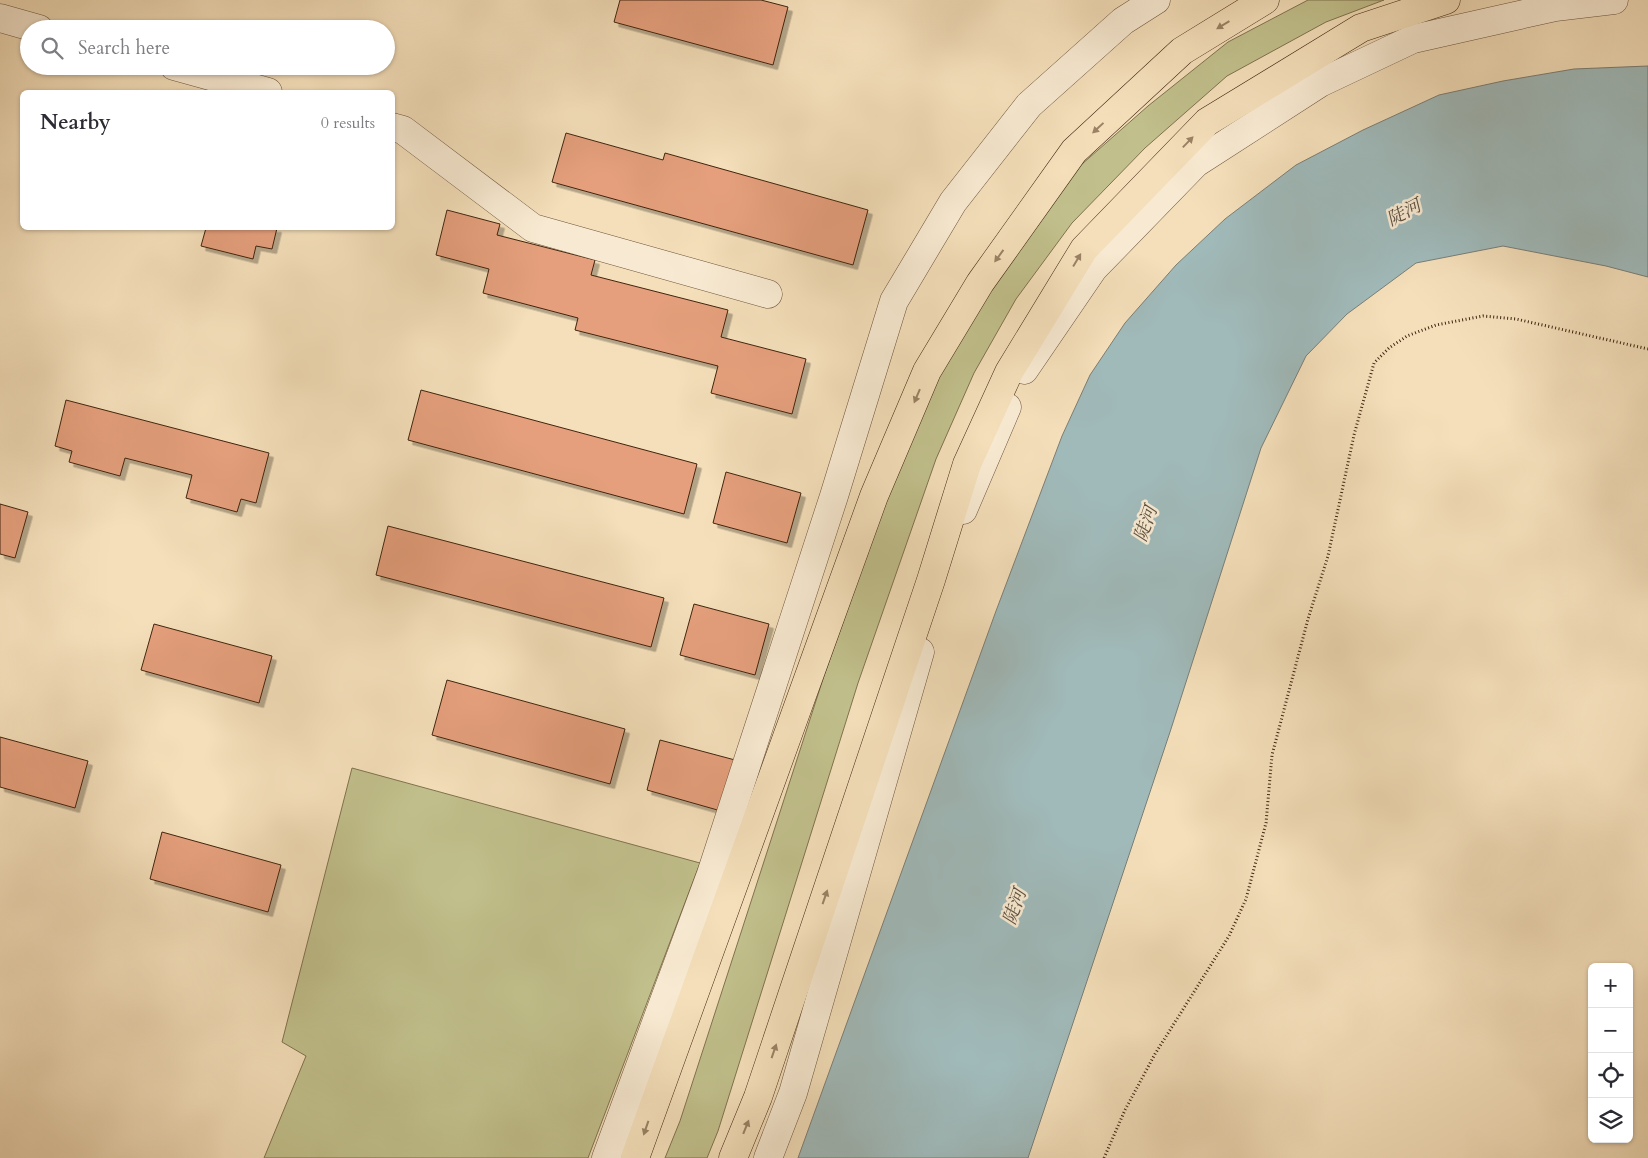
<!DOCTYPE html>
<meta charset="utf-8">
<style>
:root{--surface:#fff;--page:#f7f7f7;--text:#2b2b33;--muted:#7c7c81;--line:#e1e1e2}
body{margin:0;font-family:Cardo,"Noto Serif SC",serif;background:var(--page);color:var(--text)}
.controls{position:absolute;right:15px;bottom:15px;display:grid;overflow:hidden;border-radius:8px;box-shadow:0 1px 4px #0004}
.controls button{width:45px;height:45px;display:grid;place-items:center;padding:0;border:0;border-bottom:1px solid var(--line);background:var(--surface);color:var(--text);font:25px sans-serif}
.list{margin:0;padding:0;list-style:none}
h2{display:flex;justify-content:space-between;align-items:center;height:65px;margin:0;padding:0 20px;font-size:21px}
h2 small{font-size:16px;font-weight:400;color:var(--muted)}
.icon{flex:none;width:28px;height:28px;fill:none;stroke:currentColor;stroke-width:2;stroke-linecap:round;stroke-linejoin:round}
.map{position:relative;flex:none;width:1648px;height:1158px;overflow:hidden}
.search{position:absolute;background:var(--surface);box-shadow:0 1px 4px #0004;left:20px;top:20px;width:375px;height:55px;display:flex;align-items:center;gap:12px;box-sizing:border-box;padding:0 18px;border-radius:28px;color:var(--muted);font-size:19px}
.panel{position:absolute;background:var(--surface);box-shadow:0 1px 4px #0004;left:20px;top:90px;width:375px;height:140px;border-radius:8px}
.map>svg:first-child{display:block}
</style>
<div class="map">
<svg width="1648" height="1158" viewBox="0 0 1648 1158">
<defs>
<filter id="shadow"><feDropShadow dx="4.5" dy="4.5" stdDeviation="0" flood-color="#0004"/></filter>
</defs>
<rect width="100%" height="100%" fill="#f4dfba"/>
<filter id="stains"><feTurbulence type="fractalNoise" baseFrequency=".004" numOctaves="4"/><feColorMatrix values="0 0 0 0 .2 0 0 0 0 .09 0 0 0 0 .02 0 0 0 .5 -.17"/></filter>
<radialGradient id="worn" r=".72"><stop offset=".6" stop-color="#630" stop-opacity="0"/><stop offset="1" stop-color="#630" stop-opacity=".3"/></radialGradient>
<g fill="#c1c08c" stroke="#80724e">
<polygon points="1308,0 1384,0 1326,22 1227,76 1145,148 1072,223 1016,299 974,373 936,459 858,683 718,1131 707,1158 665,1158 680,1121 824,676 905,447 944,366 1006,260 1073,172 1148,106 1228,42"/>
<polygon points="352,768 700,863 588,1158 264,1158 306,1056 282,1042"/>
</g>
<polygon fill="#a0baba" stroke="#7a7e76" points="1648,66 1648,277 1606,266 1503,246 1416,263 1347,314 1306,356 1261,448 1170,732 1028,1158 798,1158 996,611 1062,436 1090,375 1125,323 1176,265 1225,219 1296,165 1363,130 1439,95 1503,81 1574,69"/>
<g fill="#e59f7b" stroke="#40240f" filter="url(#shadow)">
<polygon points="620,0 761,0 788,7 773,65 614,22"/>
<polygon points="566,133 663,160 665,153 868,210 853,265 552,182"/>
<polygon points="447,210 500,224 497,235 595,260 591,275 728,310 721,337 806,359 792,414 711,393 718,366 575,330 578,318 483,293 489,269 436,255"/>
<polygon points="206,228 277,228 272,249 256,246 253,259 201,246"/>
<polygon points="421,390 697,464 684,514 408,440"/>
<polygon points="66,400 269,453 256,503 241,499 237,512 186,498 192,475 125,458 120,476 69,462 72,451 55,446"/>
<polygon points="726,472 801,493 787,543 713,523"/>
<polygon points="0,504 28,512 15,558 0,554"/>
<polygon points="388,526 664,598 651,647 376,575"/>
<polygon points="694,604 769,624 755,675 680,655"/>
<polygon points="154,624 272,656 259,703 141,670"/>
<polygon points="447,680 625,729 610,784 432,735"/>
<polygon points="0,737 88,761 75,808 0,787"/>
<polygon points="660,740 735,760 721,811 647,790"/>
<polygon points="162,832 281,865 268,912 150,879"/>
</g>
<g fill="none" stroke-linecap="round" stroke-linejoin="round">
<defs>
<g id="minor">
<polyline points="0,18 39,29"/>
<polyline points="174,66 268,92"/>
<polyline points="392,127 403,130 533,228 768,294"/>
<polyline points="1024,370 1093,269 1196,163 1320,83 1413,39 1555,7 1614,0"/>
<polyline points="963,510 1007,407"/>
<polyline points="606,1158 711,874 834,496 894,301 953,202 1029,105 1123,21 1156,0"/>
<polyline points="768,1158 793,1093 920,652"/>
</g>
<g id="major">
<polyline points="635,1158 874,496 927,371 980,283 1074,151 1182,51 1265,0"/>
<polyline points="733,1158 758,1097 931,580 967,464 1009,372 1084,249 1207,122 1361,28 1446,0"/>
</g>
</defs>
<use href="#minor" stroke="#6d533a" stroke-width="29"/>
<use href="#major" stroke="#40240f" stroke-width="29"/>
<polyline stroke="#40240f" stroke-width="3" stroke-dasharray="1 2.5" stroke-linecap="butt" points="1104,1158 1125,1110 1155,1054 1229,936 1246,899 1266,823 1272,755 1308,619 1328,556 1354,435 1374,363 1389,348 1407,336 1436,325 1483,316 1516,319 1648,349"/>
<use href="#minor" stroke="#f8ead2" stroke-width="28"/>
<use href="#major" stroke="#f4dfba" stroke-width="28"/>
</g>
<defs><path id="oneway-solid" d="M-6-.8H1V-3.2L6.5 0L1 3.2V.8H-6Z" transform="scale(1.25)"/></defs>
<g fill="#9a8264">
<use href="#oneway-solid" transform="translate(1223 25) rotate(149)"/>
<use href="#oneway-solid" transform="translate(1098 128) rotate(137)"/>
<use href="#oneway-solid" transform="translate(1188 142) rotate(-46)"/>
<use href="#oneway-solid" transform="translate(999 256) rotate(126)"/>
<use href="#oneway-solid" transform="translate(1077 260) rotate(-59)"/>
<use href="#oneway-solid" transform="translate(917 396) rotate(113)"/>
<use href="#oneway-solid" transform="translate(825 897) rotate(-71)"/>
<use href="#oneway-solid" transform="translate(774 1051) rotate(-71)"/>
<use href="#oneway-solid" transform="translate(746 1127) rotate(-68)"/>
<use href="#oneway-solid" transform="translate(646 1128) rotate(109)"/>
</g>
<g text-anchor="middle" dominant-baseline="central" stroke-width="5" stroke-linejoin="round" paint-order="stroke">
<g font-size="18" font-style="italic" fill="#5d5142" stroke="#f8ead2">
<text transform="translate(1404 213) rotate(-28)">陡河</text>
<text transform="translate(1146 524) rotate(-71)">陡河</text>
<text transform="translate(1015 907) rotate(-71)">陡河</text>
</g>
</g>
<rect width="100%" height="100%" filter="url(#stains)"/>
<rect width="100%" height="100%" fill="url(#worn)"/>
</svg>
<div class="controls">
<button>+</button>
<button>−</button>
<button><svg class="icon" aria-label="locate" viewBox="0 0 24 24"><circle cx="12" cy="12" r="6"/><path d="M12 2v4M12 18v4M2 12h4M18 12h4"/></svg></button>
<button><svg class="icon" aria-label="layers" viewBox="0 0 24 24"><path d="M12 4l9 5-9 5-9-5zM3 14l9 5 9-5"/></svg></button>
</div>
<div class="search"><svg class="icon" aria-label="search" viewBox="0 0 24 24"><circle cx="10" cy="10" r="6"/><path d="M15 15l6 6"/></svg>Search here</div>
<section class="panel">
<h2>Nearby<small>0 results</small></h2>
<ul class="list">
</ul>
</section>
</div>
